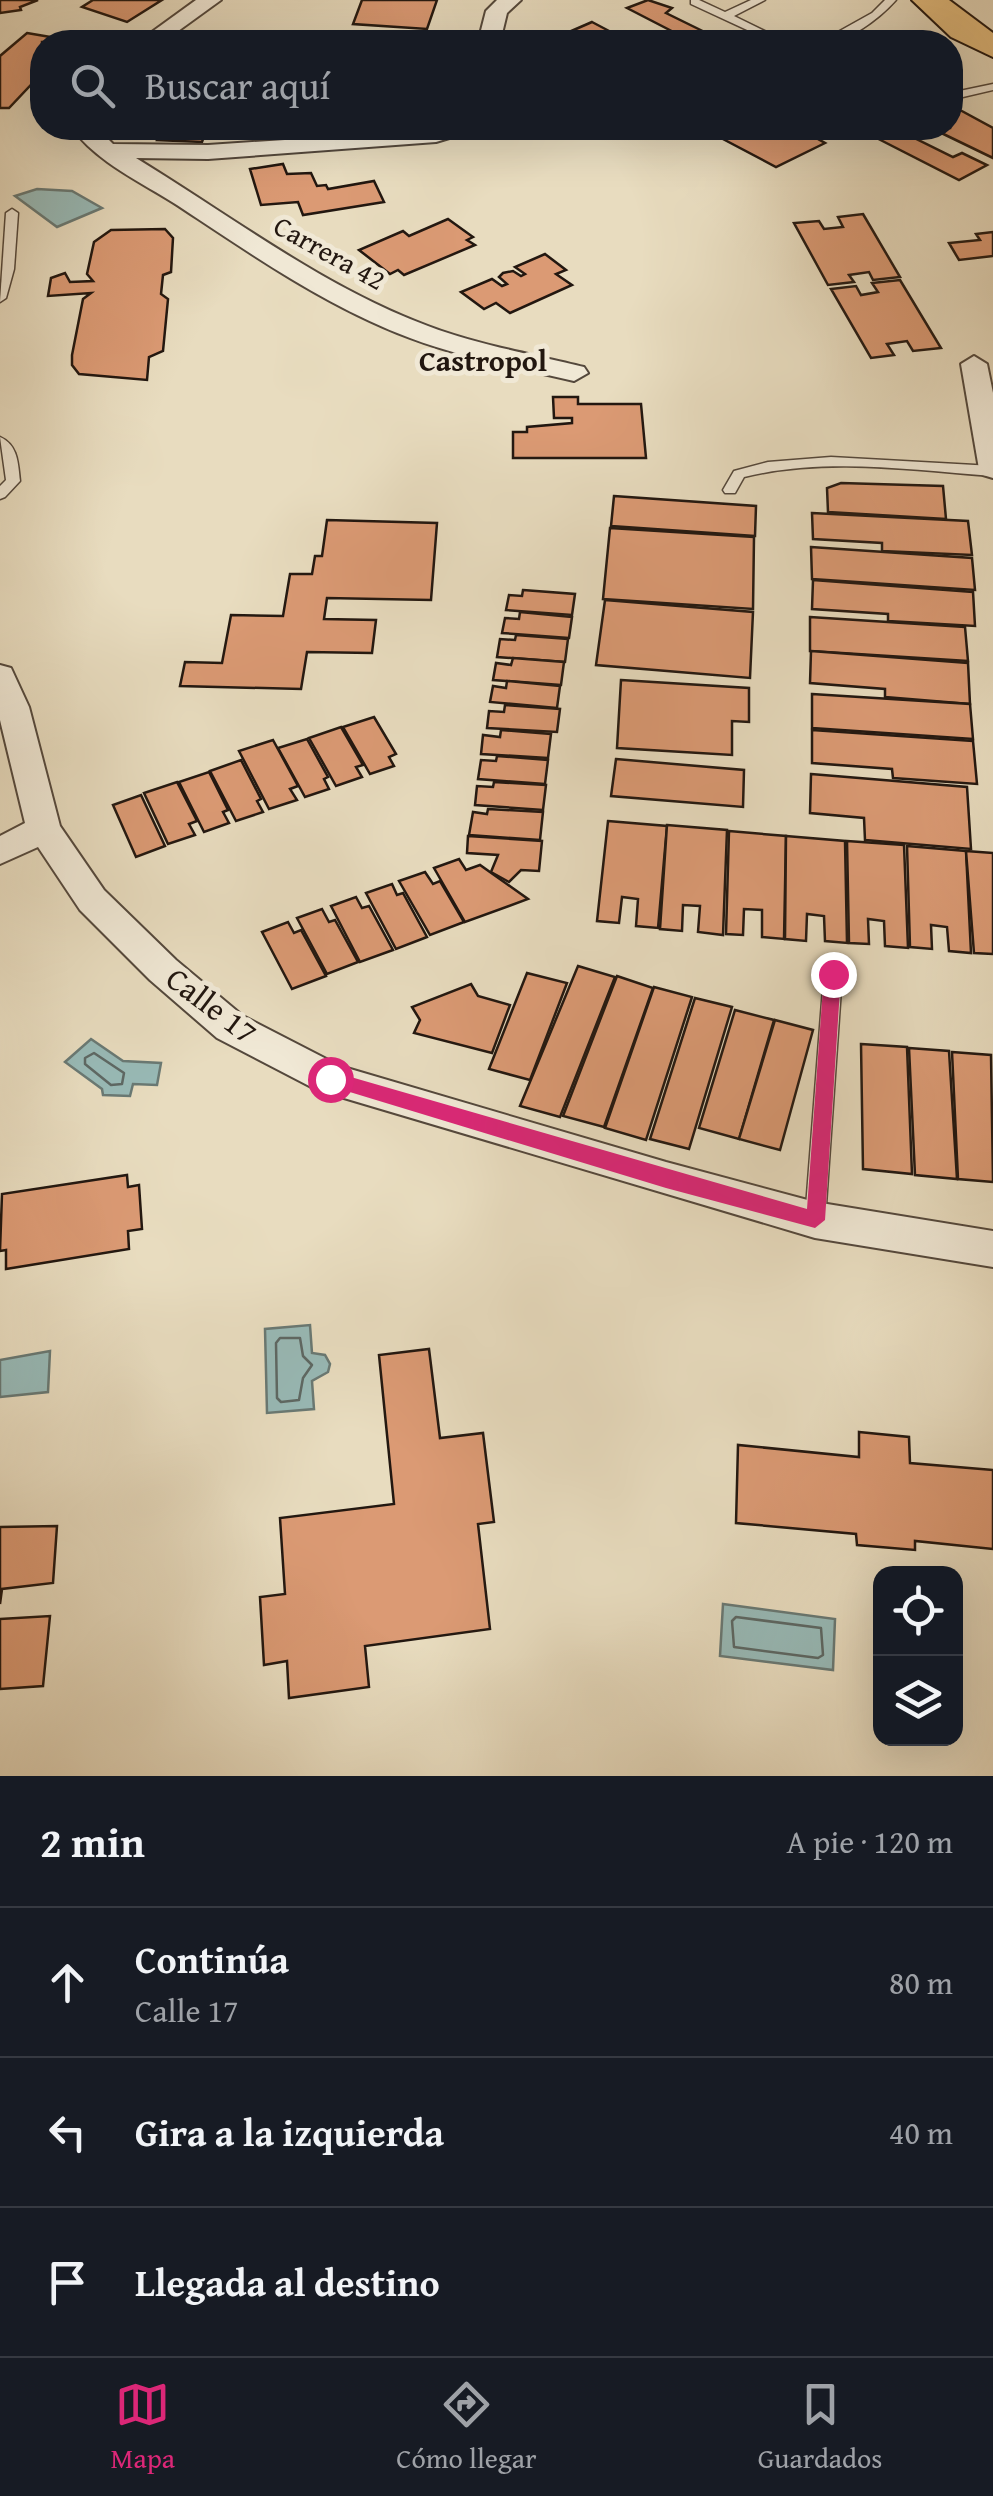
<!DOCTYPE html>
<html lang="es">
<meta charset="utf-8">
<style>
:root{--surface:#171b24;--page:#242831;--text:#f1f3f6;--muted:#9ea1a6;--line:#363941;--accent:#db2777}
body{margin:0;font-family:"Gentium Book Plus",serif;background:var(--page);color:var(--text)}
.controls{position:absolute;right:30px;bottom:30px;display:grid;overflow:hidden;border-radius:20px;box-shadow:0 10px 40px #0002}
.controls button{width:90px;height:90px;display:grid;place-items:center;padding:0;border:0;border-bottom:2px solid var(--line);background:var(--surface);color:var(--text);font:50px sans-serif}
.stop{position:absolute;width:30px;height:30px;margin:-22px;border:8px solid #db2777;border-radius:50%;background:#fff}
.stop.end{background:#db2777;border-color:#fff;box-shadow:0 2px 10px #0008}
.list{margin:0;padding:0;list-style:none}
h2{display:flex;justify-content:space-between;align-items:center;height:130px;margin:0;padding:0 40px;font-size:42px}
h2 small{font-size:32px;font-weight:400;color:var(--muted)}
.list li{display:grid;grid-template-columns:65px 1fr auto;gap:30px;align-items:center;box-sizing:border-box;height:150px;padding:0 40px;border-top:2px solid var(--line)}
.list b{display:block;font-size:38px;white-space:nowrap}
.list p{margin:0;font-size:32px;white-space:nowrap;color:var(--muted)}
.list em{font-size:32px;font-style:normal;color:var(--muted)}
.icon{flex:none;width:55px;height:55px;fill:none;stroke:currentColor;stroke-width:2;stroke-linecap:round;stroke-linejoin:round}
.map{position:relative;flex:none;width:993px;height:1776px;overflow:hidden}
.search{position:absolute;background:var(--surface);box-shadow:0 10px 40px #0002;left:30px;right:30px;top:30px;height:110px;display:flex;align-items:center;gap:25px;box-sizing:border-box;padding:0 35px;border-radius:40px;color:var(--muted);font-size:38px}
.sheet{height:580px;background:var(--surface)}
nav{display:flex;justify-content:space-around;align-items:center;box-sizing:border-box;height:140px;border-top:2px solid var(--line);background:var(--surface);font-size:28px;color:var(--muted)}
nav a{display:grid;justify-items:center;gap:5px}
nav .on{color:var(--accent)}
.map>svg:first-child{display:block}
</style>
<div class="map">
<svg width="993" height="1776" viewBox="0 0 993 1776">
<rect width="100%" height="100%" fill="#e8dcbf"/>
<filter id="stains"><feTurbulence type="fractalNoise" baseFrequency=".002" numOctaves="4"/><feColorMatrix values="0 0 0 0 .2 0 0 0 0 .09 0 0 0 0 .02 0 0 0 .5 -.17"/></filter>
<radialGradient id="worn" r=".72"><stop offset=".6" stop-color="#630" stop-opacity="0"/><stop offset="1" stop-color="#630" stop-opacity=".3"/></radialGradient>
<g fill="#98bab7" stroke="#697974" stroke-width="2.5">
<polygon points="37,189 72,191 102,208 57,227 15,196"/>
<polygon points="91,1039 123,1061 161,1063 157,1085 133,1084 130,1096 103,1095 102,1089 65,1062"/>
<polygon points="310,1325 312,1353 325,1355 330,1364 328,1372 312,1381 314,1409 267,1413 265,1329"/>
<polygon points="50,1351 48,1392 0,1397 0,1360"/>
<polygon points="723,1604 835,1619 833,1670 720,1656"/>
</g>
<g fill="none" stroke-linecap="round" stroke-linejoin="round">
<g stroke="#5d6864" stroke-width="2.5">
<polygon points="94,1053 124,1073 122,1084 111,1085 85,1064 85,1058"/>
<polygon points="280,1338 300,1338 303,1356 312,1365 303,1378 299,1400 281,1402 277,1398 276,1343"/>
<polygon points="736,1617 821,1628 823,1655 818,1658 734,1647 732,1621"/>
</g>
</g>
<g fill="#db9a74" stroke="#221710" stroke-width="2.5">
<polygon points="0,0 38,0 20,7 21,10 0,13"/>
<polygon points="93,0 162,0 127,22 82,7"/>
<polygon points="362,0 437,0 427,29 353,24"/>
<polygon points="648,0 672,8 666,13 725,42 693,42 627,8"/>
<polygon points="592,22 630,42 546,42"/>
<polygon points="27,33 74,41 42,42 42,73 9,108 0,108 0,56"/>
<polygon points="960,110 993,128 993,158 931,128 950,128 950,115"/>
<polygon points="161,128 207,128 202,142 157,140"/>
<polygon points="702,128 798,128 825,143 776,167"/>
<polygon points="857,128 894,128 953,157 962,153 987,165 959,180"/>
<polygon points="283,164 287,174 311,173 317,186 326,185 328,189 374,181 384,202 303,215 298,202 261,205 250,169"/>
<polygon points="863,214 900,277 873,280 869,272 849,275 854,282 828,285 794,223 819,221 824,229 843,227 838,217"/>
<polygon points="448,219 473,237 467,240 475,245 404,275 398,270 390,274 359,250 403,231 409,236"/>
<polygon points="165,229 173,238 171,272 163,275 161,294 168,299 163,351 149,357 147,380 79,374 72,365 72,355 83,299 91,293 48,296 51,278 65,273 70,282 93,281 87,274 94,242 111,230"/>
<polygon points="993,232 993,256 959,260 949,243 980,240 976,234"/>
<polygon points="545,254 566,270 556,274 572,285 510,313 496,303 484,309 461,292 492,279 502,286 507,284 499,277 503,273 513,271 521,276 525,274 515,267"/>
<polygon points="900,280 941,348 913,351 907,341 887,344 894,355 871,358 831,289 856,286 861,295 878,292 872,283"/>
<polygon points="553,397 578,397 578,404 641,404 646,458 513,458 513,432 527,432 527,427 572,423 572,418 554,418"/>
<polygon points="841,483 943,486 946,519 828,512 827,488"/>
<polygon points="614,496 756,506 755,536 611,526"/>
<polygon points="812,513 968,521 972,555 882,551 882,543 813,539"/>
<polygon points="327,520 437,523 431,600 327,598 324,619 376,620 372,653 307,652 301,689 180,686 185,662 222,663 231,615 283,616 290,574 312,574 315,556 322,556"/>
<polygon points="610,528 754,537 753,609 603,599"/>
<polygon points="811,547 972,558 975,590 812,579"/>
<polygon points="813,580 973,592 975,626 888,621 888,614 812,609"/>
<polygon points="523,590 575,594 572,615 506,610 509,595 522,596"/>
<polygon points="605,600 753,612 750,678 596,665"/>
<polygon points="520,612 572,617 569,638 502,633 505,618 519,619"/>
<polygon points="810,617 965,627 968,661 810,651"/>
<polygon points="516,635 568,639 565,662 497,657 500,639 515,640"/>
<polygon points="811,651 968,663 970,704 885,697 885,689 810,683"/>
<polygon points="513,658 564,662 561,685 493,680 496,663 511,665"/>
<polygon points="621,680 749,688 749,722 732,721 732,755 617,748"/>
<polygon points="507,681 560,686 557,708 490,702 493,686 506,688"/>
<polygon points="812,694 970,704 973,739 812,728"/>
<polygon points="505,705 560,709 557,732 487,728 489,711 504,712"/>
<polygon points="374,717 396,754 389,757 394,766 370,774 343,727"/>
<polygon points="341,727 363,765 356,767 362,777 336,786 309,738"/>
<polygon points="501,730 551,734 548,758 481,754 483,735 500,737"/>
<polygon points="812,730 973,741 977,784 893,778 892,769 812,763"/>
<polygon points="307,739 328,777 324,779 329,789 305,797 278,748"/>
<polygon points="273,740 298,786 290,789 297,800 269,809 239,751"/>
<polygon points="497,756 548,760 545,784 478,779 481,760 496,761"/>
<polygon points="616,759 744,770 743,807 611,796"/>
<polygon points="241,760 261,799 257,801 263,812 236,821 210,771"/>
<polygon points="209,772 228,810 223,812 229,823 204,832 179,782"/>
<polygon points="811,774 967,787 971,849 865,840 864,818 810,813"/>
<polygon points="177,782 197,821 189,824 195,835 168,844 144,793"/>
<polygon points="494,782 546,785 543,810 475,805 477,786 493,787"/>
<polygon points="141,795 165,846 136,857 113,805"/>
<polygon points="488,809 543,812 540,840 469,835 473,812 487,814"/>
<polygon points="608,821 667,826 658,928 636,926 638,899 622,897 619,923 597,921"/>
<polygon points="667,825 727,830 723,935 698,932 700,906 683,905 682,931 660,929"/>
<polygon points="729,831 786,836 784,939 762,937 762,910 744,909 743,935 726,934"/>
<polygon points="468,836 542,841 539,871 521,870 509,882 491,872 498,855 467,853"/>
<polygon points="786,836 845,841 847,943 825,941 824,916 807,914 806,941 785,939"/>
<polygon points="847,841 904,845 908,948 885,946 884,921 868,919 869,944 849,943"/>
<polygon points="907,846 966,851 971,953 949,951 947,927 931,925 932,949 910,947"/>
<polygon points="966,851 993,853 993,954 974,953"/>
<polygon points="459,859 466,870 480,865 528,899 465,922 434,868"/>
<polygon points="425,872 433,884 440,881 464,922 430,935 399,881"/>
<polygon points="392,884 397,895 403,893 427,937 396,949 366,893"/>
<polygon points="356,897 362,908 369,906 393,950 360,962 331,906"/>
<polygon points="322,909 329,922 335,920 358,962 327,974 297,918"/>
<polygon points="288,922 294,933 301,930 326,976 292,989 262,932"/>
<polygon points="578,966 615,977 560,1117 520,1106"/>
<polygon points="527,973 567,983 530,1080 489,1069"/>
<polygon points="617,976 653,988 604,1127 563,1116"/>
<polygon points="471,984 478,996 510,1005 492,1053 414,1033 420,1020 412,1007"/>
<polygon points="654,987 692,997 646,1140 605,1128"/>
<polygon points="695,998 732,1007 689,1149 650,1139"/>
<polygon points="735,1010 774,1020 739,1139 699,1128"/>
<polygon points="775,1020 813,1030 780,1150 739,1139"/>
<polygon points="861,1044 907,1047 912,1174 863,1169"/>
<polygon points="909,1048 949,1051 957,1179 915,1175"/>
<polygon points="952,1052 991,1055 993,1182 958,1179"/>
<polygon points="127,1175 128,1187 139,1185 142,1229 128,1231 129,1249 6,1269 6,1250 0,1251 2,1194"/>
<polygon points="429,1349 440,1438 483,1433 494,1522 478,1524 490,1629 365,1646 369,1687 289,1698 287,1661 264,1665 260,1597 285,1594 280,1518 394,1504 379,1355"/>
<polygon points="859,1432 909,1437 910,1463 993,1470 993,1549 915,1541 915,1550 857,1545 856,1534 736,1523 738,1445 859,1457"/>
<polygon points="57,1526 53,1583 2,1589 0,1604 0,1527"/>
<polygon points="50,1616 43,1686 0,1689 0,1619"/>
</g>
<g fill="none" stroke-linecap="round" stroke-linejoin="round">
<defs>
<g id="service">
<polygon points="691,0 699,0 725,12 751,0 765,0 734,16 787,42 773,42 691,4"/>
<path d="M885,0h11c-17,19 -49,44 -76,42l52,-29z"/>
<polygon points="993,84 993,90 950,100 950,93"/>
<polygon points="12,209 18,213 14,269 6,298 0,302 6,213"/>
<path d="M0,437c18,8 18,26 20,44l-15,16 -5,2v-13l6,-6z"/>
<path d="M831,457l162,9v10c-83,-6 -167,-19 -249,1l-9,16h-10l-2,-3 11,-19 34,-9z"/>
<polygon points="833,968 839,970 842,975 825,1220 822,1226 815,1229 808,1226 805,1220 824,975 827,970"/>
</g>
<g id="minor">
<polygon points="196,0 221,0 163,42 138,42"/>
<polygon points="497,0 521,0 507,13 500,42 478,42 486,11"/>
<path d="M72,128h25l16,16 95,1 261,-17 -3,5 -30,9 -228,17 -72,-1c95,58 187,129 292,168 50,19 104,28 156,41l4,6 -14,8c-55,-13 -111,-23 -164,-43 -83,-31 -159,-84 -233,-133 -36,-23 -79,-42 -105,-77z"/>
<polygon points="974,356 987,364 993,393 993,478 983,475 979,469 961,364"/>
<polygon points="0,665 11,668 29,707 60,826 104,890 176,960 243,1016 340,1066 666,1162 815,1202 993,1231 993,1267 815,1238 317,1090 217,1038 150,980 80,910 38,847 0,864 0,836 25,823 0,720"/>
</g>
<polygon id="primary" points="912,0 949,0 993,33 993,57 951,37"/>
</defs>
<use href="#service" stroke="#54483c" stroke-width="3"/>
<use href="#minor" stroke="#54483c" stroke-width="4"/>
<use href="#primary" stroke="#221710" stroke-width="4"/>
<use href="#service" fill="#f0e8d5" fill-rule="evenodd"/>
<use href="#minor" fill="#f0e8d5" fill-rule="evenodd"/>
<use href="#primary" fill="#e4be80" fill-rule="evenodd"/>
</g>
<polygon fill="#db2777" points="833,968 841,974 825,1220 815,1228 666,1188 330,1086 321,1079 330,1071 807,1209 824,974"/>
<g text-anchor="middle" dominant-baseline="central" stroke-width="10" stroke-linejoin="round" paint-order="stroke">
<g font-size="28" fill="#221710" stroke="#f0e8d5">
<text transform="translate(330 252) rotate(29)">Carrera 42</text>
</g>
<g font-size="30" font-weight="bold" fill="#221710" stroke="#f0e8d5">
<text x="483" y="360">Castropol</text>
</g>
<g font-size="32" fill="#221710" stroke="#f0e8d5">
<text transform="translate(212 1005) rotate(37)">Calle 17</text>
</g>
</g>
<rect width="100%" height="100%" filter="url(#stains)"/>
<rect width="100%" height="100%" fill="url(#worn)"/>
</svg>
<div class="controls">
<button><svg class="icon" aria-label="locate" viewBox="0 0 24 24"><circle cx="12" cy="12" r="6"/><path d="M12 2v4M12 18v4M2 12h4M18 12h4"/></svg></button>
<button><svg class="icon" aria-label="layers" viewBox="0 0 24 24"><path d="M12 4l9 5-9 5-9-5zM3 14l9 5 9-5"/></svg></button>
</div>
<div class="stop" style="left:330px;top:1079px"></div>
<div class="stop end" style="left:833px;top:974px"></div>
<div class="search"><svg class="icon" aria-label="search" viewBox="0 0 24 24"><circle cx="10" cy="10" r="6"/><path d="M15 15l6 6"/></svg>Buscar aquí</div>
</div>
<section class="sheet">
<h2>2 min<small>A pie · 120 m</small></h2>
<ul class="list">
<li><svg class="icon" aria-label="ahead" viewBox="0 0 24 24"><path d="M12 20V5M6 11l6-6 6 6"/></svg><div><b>Continúa</b><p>Calle 17</p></div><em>80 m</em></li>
<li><svg class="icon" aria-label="left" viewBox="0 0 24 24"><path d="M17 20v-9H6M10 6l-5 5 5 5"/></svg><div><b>Gira a la izquierda</b></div><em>40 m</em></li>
<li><svg class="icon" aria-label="arrive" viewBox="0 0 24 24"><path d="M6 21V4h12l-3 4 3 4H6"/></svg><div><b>Llegada al destino</b></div></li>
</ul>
</section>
<nav>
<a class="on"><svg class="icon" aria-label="map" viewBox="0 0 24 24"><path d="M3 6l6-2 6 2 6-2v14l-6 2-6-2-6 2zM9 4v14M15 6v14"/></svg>Mapa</a>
<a><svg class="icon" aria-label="directions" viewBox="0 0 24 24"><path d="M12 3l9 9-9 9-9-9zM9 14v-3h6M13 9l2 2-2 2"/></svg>Cómo llegar</a>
<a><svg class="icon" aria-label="saved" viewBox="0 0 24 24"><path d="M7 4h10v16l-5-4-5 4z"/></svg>Guardados</a>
</nav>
